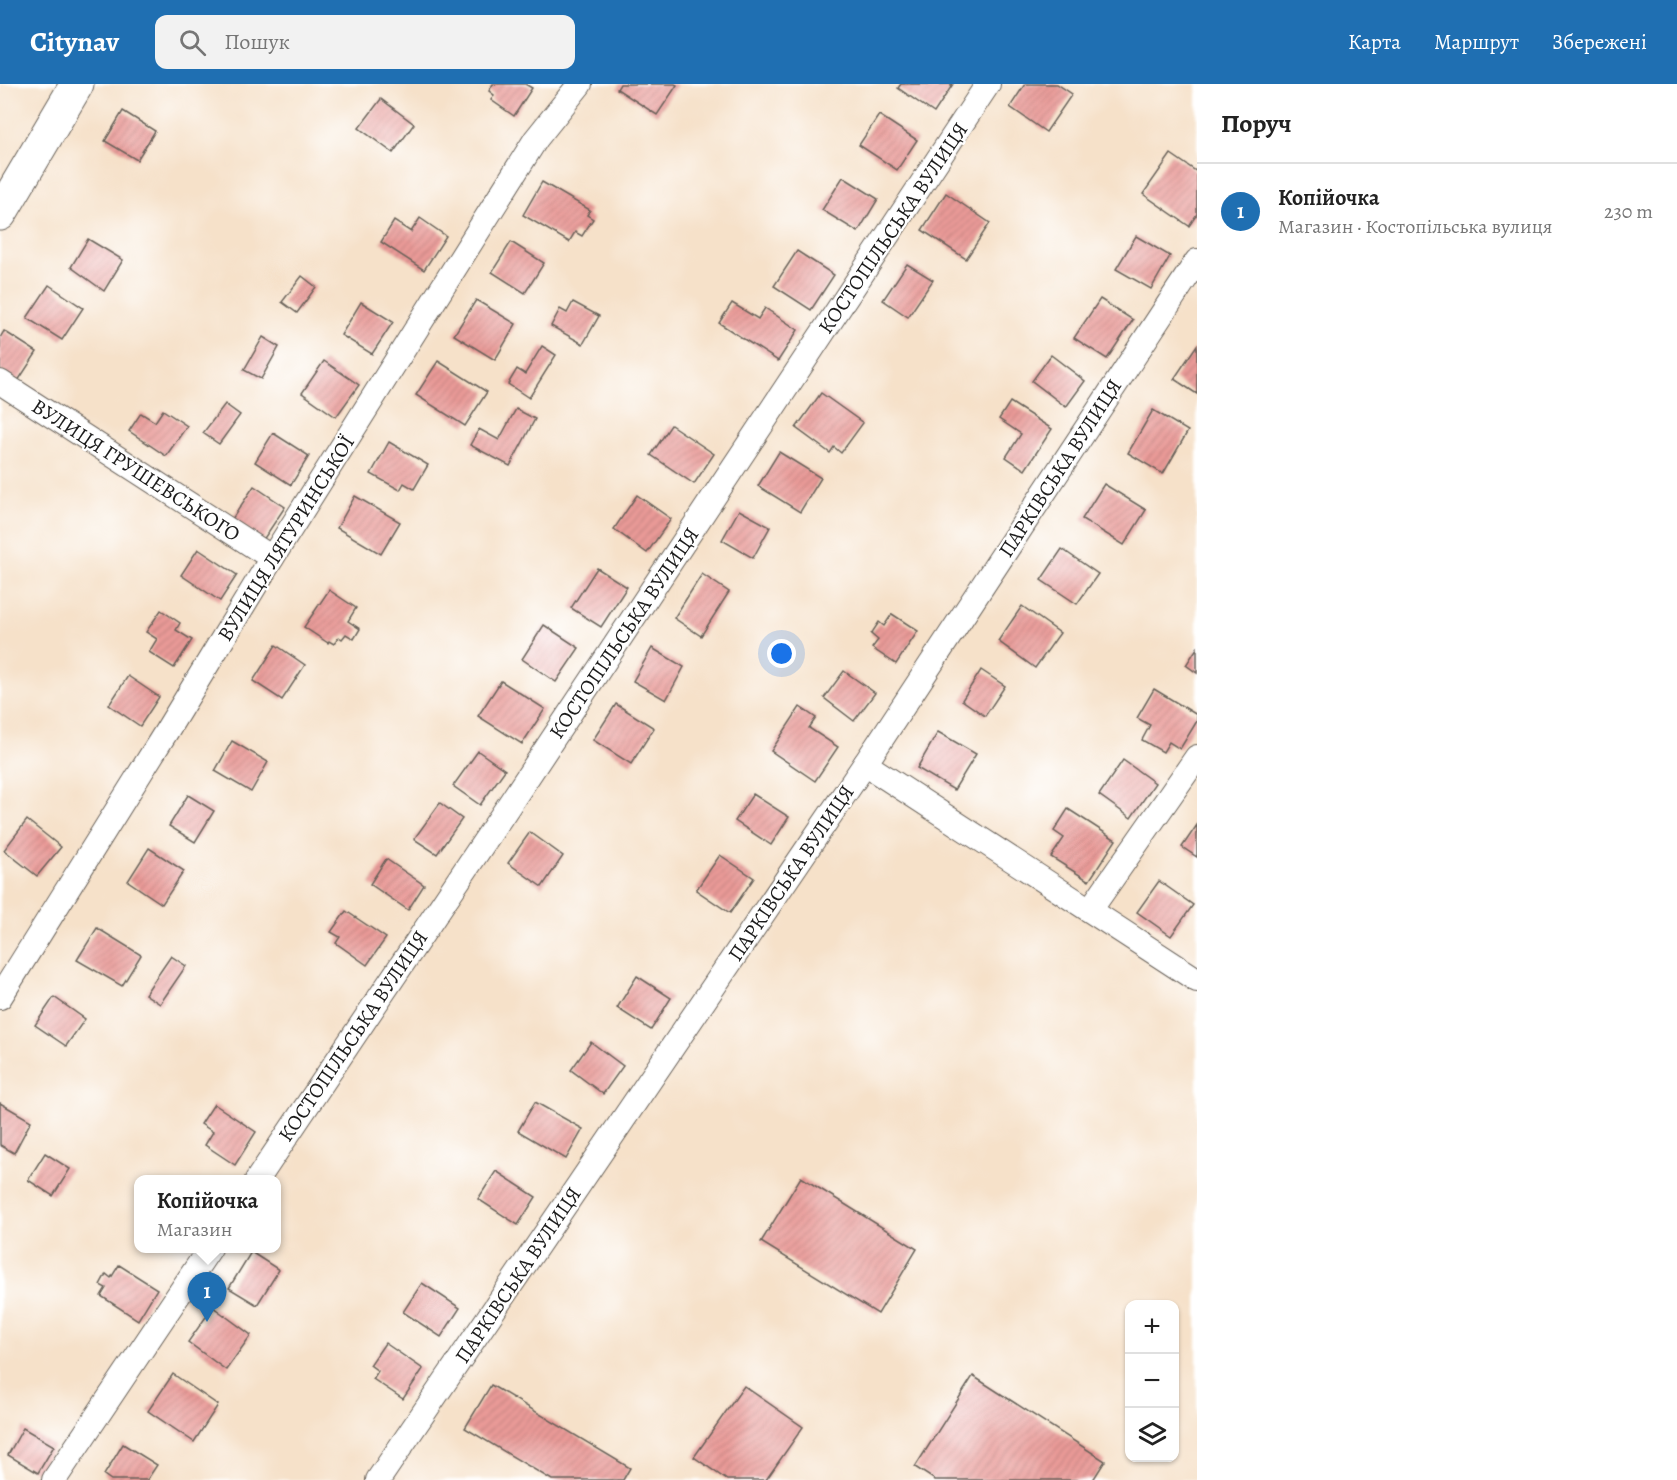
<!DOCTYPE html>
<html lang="uk">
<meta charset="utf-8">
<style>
:root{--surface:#fff;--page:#f2f2f2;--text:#222;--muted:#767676;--line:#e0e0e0;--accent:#1f6fb2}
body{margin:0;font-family:Alegreya,serif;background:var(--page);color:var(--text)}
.controls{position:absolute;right:18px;bottom:18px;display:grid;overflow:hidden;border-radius:12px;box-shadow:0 2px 4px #0004}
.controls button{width:54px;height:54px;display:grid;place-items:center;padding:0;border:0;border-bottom:2px solid var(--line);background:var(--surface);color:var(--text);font:30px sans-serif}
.you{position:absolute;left:782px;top:570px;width:21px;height:21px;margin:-15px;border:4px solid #fff;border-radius:50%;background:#1a73e8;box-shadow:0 0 0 9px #1a73e833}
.badge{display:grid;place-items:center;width:39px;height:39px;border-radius:50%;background:var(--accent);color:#fff;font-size:20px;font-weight:700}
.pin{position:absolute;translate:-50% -50px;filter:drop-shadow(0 2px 3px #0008)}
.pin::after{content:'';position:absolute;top:32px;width:21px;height:18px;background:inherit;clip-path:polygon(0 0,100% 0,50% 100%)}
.popup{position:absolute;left:134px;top:1091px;width:147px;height:78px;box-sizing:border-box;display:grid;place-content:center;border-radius:12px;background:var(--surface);filter:drop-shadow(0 2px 4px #0005);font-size:20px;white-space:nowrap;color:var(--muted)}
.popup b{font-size:22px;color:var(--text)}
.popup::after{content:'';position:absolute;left:50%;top:100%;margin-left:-12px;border:12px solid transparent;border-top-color:var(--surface)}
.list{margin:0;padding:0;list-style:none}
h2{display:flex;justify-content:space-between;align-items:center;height:78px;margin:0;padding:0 24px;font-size:26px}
h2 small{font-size:20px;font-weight:400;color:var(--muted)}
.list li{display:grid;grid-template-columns:39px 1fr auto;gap:18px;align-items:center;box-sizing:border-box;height:96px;padding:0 24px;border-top:2px solid var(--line)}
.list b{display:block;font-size:22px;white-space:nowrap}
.list p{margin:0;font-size:20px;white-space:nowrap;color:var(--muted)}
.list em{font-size:20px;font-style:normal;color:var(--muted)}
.icon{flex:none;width:33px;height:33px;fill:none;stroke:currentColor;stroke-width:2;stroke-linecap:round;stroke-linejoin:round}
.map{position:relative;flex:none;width:1197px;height:1396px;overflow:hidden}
header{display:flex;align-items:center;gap:36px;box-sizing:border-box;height:84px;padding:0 30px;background:var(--accent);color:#fff}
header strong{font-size:28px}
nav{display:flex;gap:33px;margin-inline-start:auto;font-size:21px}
.search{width:420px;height:54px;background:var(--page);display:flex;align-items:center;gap:15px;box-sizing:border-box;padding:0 21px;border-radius:12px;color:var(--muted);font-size:22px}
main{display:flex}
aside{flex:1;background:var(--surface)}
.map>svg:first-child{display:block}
</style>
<header>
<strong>Citynav</strong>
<div class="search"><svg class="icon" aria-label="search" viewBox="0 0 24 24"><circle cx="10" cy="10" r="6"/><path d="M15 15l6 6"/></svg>Пошук</div>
<nav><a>Карта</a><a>Маршрут</a><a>Збережені</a></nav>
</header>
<main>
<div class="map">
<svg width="1197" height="1396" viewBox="0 0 1197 1396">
<defs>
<pattern id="building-hatch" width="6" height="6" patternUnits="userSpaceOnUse" patternTransform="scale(1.5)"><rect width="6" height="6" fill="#e99a97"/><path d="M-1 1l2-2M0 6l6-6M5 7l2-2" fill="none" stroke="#c78482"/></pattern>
</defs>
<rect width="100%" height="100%" fill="#fff"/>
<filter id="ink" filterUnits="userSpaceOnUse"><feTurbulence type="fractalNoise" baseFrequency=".0167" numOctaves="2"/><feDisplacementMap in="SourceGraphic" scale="12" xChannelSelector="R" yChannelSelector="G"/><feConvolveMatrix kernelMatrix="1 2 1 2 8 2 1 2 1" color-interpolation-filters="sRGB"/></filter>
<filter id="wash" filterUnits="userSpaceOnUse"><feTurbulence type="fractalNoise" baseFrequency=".008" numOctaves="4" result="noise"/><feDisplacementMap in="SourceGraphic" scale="24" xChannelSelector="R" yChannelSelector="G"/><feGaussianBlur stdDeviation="1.35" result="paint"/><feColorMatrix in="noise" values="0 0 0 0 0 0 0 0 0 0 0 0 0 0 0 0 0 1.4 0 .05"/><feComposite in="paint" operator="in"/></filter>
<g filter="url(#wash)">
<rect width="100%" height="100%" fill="#f6e1c9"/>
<g id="blocks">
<g fill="url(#building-hatch)">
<polygon points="493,0 525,0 532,4 514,32 491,16 494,11 489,7"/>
<polygon points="620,0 675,0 677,1 657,31 617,5"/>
<polygon points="901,0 953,0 934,29 898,4"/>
<polygon points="1025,0 1057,0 1072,10 1046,48 1010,23"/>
<polygon points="381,15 414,40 393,69 359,44"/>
<polygon points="123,27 155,47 137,76 105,57"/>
<polygon points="879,31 917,56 897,86 859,61"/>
<polygon points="1171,70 1197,88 1197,130 1189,142 1143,110"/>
<polygon points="843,93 878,115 858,148 822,126"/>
<polygon points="542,98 590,126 587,131 593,135 582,152 575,148 569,158 523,131"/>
<polygon points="946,109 990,139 966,175 922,146"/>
<polygon points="420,134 446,152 424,186 381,158 394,137 411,148"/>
<polygon points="1136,152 1170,172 1151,205 1116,185"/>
<polygon points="88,155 123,176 104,207 71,183"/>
<polygon points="511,158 544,179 525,209 492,188"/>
<polygon points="797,167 834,191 811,226 774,202"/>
<polygon points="907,180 933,196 908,233 883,216"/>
<polygon points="302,192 316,203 297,229 282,218"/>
<polygon points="49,201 83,224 62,256 27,234"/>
<polygon points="1100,215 1133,236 1107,275 1074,254"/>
<polygon points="476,216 516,240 495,276 454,251"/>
<polygon points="361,218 393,238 372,270 341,251"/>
<polygon points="573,218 599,232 583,260 551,242 560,225 567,229"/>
<polygon points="732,219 758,235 765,224 798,246 778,277 719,239"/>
<polygon points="4,247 37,268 18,297 0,286 0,254"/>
<polygon points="263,253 279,263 261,295 244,286"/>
<polygon points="1197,261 1197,310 1174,295"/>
<polygon points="542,262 556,271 529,314 508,300 517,285 525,290"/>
<polygon points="1051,271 1085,297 1066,323 1032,297"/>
<polygon points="324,277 359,301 336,333 302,309"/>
<polygon points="438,277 487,308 465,342 416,311"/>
<polygon points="821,309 863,339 841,369 834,363 830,369 796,344"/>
<polygon points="1010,318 1052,345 1025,386 1006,373 1021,350 999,335"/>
<polygon points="225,320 240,331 219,360 203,349"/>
<polygon points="516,325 535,335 510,382 470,361 479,345 499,356"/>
<polygon points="163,326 187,342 166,372 129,347 141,329 155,338"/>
<polygon points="1153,326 1188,347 1163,390 1128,369"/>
<polygon points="671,341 714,370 694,400 651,371"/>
<polygon points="273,349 309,372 291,401 255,378"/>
<polygon points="389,358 428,381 414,405 404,399 400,406 371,390"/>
<polygon points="779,368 821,394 800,428 758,402"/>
<polygon points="1104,400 1146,426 1124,461 1082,435"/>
<polygon points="254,402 285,423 263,456 232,435"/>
<polygon points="637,411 671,435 647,469 614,445"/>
<polygon points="355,412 400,438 381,470 337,444"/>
<polygon points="739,426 770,443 753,474 722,456"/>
<polygon points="198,465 237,491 220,517 181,491"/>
<polygon points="1062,465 1098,490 1077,520 1041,496"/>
<polygon points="597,484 627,503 601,543 571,524"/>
<polygon points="702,490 729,508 701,552 674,534"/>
<polygon points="329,506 356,524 348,537 360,545 354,555 346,550 342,555 339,553 334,560 329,557 328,559 304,543"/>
<polygon points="1022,522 1060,549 1035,584 998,557"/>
<polygon points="161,526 180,539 176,546 192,556 174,584 149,568 157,555 146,548"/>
<polygon points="892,530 918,547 896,580 872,564 878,556 871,550 879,538 884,542"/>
<polygon points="544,541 579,564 556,598 522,575"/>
<polygon points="276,561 305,581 282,616 253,597"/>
<polygon points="652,564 684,583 666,616 633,597"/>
<polygon points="1197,564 1197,589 1186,581"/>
<polygon points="981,586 1005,602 985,632 962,616"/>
<polygon points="844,587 875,609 854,637 824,614"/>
<polygon points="128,592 159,613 140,642 109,621"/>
<polygon points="501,597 545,625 522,660 478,632"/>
<polygon points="1154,605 1197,631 1197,637 1180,665 1169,658 1163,668 1142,656 1150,641 1137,634"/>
<polygon points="616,620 654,644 631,680 593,656"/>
<polygon points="800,623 816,634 809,644 838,663 815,697 771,667"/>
<polygon points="938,648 976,670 954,706 917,684"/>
<polygon points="232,657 268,678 251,708 215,687"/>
<polygon points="478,667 505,686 480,721 453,702"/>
<polygon points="1123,676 1155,699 1131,734 1099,711"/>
<polygon points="753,710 789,733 771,761 735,737"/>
<polygon points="188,711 214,727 195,758 169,742"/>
<polygon points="440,719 462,735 437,770 414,755"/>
<polygon points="1068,725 1116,756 1089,797 1051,773 1064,754 1054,747"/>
<polygon points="27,736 61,763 37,792 4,766"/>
<polygon points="1197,741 1197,773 1182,763"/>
<polygon points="530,748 563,772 542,803 508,779"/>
<polygon points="149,764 184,787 162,820 128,797"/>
<polygon points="720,771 754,794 730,829 696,806"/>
<polygon points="386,775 424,801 408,826 370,800"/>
<polygon points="1159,797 1193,821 1171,852 1137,828"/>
<polygon points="346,827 386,854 367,881 336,859 340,853 331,848"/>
<polygon points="97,844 141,871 122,902 77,876"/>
<polygon points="171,872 186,882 160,920 145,910"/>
<polygon points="637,892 671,914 651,946 617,924"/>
<polygon points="54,913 85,935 66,962 35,941"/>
<polygon points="591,958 623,982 603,1010 571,986"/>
<polygon points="535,1018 583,1045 566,1075 518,1047"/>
<polygon points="0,1019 31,1037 14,1069 0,1061"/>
<polygon points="214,1020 256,1048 235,1081 205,1061 213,1048 201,1040"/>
<polygon points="45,1069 70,1085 53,1112 28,1096"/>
<polygon points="496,1087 536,1113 518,1141 478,1115"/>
<polygon points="801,1093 917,1165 878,1230 761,1158"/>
<polygon points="251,1168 279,1186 257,1221 229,1204"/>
<polygon points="119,1181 157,1205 138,1236 101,1212 106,1204 100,1201 106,1190 111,1194"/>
<polygon points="422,1199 460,1224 441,1253 403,1228"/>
<polygon points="213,1223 251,1251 226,1286 188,1258"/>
<polygon points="385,1259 423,1285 403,1315 373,1295 378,1287 370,1281"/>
<polygon points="173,1290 218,1321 194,1358 148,1327"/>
<polygon points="973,1292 1105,1377 1093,1396 935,1396 915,1383"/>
<polygon points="491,1301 630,1384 623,1396 552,1396 465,1344"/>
<polygon points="744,1302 803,1343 766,1396 727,1396 694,1373"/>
<polygon points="23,1344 54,1362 38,1389 8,1371"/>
<polygon points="123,1360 157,1381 147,1396 111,1396 104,1391"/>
</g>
</g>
</g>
<g filter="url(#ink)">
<use href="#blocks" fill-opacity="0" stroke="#686159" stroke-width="1.5"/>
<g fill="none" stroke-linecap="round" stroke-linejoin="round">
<defs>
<g id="street">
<polyline points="0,298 272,474"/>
<polyline points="865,680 1197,896"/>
<polyline points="1090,826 1197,673"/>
<polyline points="0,913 166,648 272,474 536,55 580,0"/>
<polyline points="257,1096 503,730 988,0"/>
<polyline points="54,1396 210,1164"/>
<polyline points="378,1396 865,680 1197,177"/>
</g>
<polyline id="secondary" points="0,130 77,0"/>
</defs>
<use href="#street" stroke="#686159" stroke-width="26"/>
<use href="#secondary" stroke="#686159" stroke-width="35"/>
<use href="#street" stroke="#fff" stroke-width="24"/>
<use href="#secondary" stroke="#fff" stroke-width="33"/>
</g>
</g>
<g text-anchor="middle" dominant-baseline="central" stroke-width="4.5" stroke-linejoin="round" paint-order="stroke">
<g font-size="21" fill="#1c1c1c" stroke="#fff">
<text transform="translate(893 144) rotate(-56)">КОСТОПІЛЬСЬКА ВУЛИЦЯ</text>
<text transform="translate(1060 384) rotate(-57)">ПАРКІВСЬКА ВУЛИЦЯ</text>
<text transform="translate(136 386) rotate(33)">ВУЛИЦЯ ГРУШЕВСЬКОГО</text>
<text transform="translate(286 454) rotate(-58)">ВУЛИЦЯ ЛЯТУРИНСЬКОЇ</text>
<text transform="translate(624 549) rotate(-56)">КОСТОПІЛЬСЬКА ВУЛИЦЯ</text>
<text transform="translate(791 789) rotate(-56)">ПАРКІВСЬКА ВУЛИЦЯ</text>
<text transform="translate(353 952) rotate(-56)">КОСТОПІЛЬСЬКА ВУЛИЦЯ</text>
<text transform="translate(518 1191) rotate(-56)">ПАРКІВСЬКА ВУЛИЦЯ</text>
</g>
</g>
</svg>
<div class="controls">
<button>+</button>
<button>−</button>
<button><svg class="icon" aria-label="layers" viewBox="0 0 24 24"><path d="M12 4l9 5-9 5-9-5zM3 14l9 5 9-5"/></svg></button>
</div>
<div class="you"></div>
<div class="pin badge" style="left:207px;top:1238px">1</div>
<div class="popup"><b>Копійочка</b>Магазин</div>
</div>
<aside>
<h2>Поруч<small></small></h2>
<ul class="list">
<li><span class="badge">1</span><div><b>Копійочка</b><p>Магазин · Костопільська вулиця</p></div><em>230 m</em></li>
</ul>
</aside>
</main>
